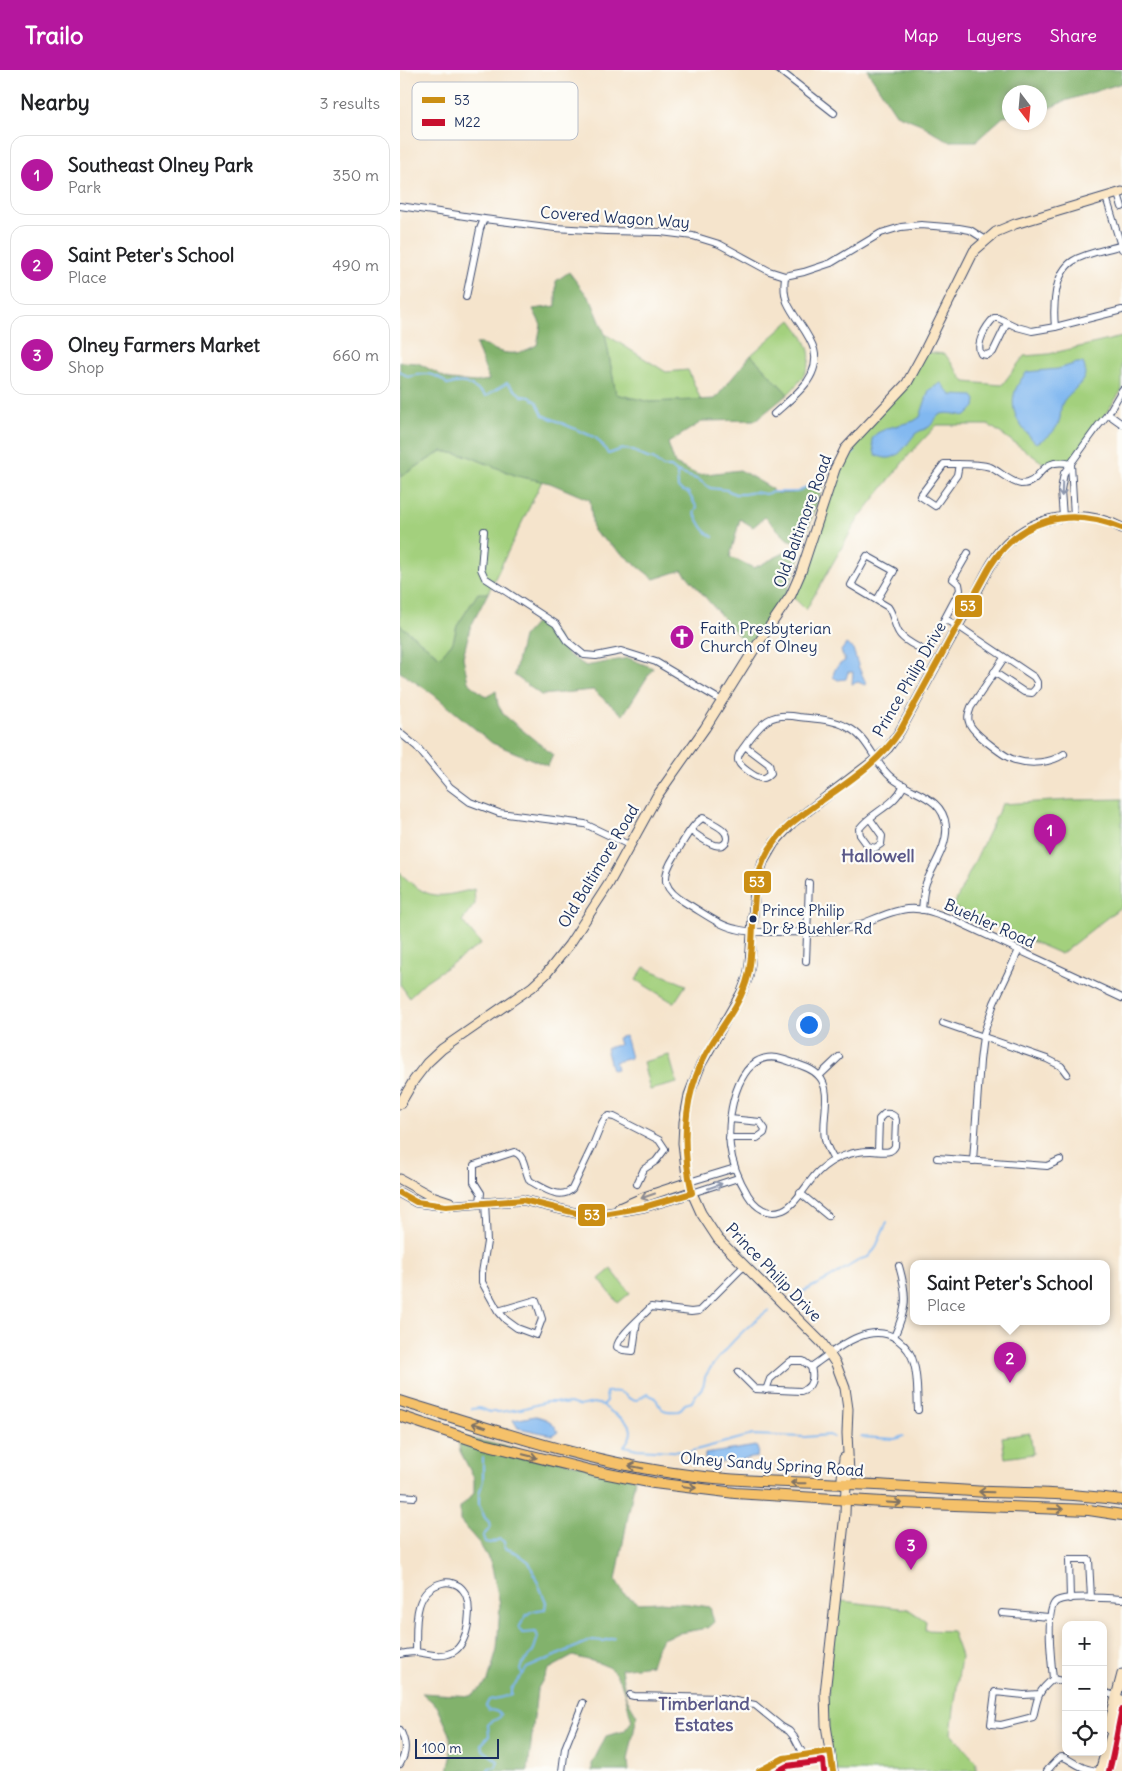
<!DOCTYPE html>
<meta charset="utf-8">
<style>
:root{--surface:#fff;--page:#f2f2f2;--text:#202124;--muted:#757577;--line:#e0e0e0;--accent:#b5179e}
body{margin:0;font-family:Delius,sans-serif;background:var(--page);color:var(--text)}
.controls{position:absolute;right:15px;bottom:15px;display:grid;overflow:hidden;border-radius:10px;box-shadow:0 2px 8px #0003}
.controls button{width:45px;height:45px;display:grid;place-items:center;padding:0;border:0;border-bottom:1px solid var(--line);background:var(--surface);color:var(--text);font:25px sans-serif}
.compass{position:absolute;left:602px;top:15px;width:45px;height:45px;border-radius:50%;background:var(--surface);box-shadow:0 2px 8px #0003;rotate:164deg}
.scale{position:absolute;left:15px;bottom:12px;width:84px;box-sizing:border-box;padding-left:5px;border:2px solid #1b2f5e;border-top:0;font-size:14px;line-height:18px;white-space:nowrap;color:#1b2f5e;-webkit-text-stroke:4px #fdfcf7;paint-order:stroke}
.you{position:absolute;left:408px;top:954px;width:18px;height:18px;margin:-12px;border:4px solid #fff;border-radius:50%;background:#1a73e8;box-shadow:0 0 0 8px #1a73e833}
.badge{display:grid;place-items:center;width:32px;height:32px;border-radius:50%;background:var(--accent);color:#fff;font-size:16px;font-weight:700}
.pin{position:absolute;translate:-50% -41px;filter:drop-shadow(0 1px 2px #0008)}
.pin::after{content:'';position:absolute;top:26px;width:18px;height:15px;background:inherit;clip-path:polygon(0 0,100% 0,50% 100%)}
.popup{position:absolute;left:510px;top:1190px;width:200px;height:65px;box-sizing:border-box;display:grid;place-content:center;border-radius:10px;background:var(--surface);filter:drop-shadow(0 1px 4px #0005);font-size:16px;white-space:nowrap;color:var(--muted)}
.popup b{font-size:19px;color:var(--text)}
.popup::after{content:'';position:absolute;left:50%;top:100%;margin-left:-10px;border:10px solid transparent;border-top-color:var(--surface)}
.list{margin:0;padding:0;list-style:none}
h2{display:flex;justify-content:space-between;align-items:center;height:65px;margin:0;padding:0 20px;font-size:21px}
h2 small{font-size:16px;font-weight:400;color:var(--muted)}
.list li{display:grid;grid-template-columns:32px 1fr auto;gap:15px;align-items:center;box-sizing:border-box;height:80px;margin:0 10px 10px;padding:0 10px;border:1px solid var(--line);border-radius:15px}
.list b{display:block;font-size:19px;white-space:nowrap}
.list p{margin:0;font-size:16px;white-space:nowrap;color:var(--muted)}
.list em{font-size:16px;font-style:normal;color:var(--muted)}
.icon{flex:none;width:28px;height:28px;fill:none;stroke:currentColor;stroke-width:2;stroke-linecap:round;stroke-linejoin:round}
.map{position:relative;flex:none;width:722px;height:1701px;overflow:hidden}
header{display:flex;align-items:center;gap:30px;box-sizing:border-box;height:70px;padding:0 25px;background:var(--accent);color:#fff}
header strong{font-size:24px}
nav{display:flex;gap:28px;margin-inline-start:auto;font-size:18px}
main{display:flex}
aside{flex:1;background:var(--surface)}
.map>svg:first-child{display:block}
</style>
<header>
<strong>Trailo</strong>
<nav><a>Map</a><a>Layers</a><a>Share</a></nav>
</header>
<main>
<aside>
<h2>Nearby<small>3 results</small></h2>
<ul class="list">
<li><span class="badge">1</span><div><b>Southeast Olney Park</b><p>Park</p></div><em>350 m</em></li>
<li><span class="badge">2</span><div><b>Saint Peter's School</b><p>Place</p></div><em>490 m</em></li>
<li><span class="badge">3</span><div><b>Olney Farmers Market</b><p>Shop</p></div><em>660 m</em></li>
</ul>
</aside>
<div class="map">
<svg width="722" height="1701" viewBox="0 0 722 1701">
<rect width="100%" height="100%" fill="#fdfcf7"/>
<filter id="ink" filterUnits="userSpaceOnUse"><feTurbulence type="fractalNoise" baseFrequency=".02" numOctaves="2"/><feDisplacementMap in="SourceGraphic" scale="10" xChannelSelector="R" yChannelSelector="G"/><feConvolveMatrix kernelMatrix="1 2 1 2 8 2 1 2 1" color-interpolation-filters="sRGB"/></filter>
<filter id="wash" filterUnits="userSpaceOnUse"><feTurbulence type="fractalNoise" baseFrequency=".0096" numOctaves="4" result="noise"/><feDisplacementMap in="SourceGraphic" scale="20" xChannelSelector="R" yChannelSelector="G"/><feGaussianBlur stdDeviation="1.12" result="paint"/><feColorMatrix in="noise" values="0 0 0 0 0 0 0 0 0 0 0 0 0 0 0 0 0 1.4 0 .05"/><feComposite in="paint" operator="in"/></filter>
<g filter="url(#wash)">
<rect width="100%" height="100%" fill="#f5e4cc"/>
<g fill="#a3d07d" stroke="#5f806e">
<path d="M391,250c6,8 14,18 17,28 7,17 -9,35 -20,46l-37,-39z"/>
<polygon points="205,264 266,302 288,300 301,330 250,332 216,324"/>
<polygon points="722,267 722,320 671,394 646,395 589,355 537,355 508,386 458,449 406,540 391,525 445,379 494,328 524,282 545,284 565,312 602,315 624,286 649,284"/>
<polygon points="42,381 68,386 117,406 142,411 88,523 78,524 57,556 53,572 40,587 0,555 0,407"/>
<polygon points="722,729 722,836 661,884 553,837 602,734 670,730"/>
<path d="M0,803c29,28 37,25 74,16l1,15 -13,17 19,23 -55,37 -17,16 -9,-13z"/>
<polygon points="244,897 286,915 274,933 236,910"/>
<polygon points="269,985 277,1013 250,1020 243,992"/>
<polygon points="211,1199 230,1223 218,1233 199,1209"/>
<polygon points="630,1363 633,1384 605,1388 602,1367"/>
<polygon points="434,1530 508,1539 526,1551 525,1560 552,1561 561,1586 551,1663 576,1692 576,1701 433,1701 426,1655"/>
</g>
<g fill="#82b26c" stroke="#4e7065">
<polygon points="467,0 722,0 722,13 665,31 640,42 640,22 610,22 609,46 603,47 576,71 548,71 521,54 496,44"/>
<path d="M169,202l23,30 13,32 11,60 34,8 65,-3 36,-44 37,39 -32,26 -53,1 -35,22 7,21 23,11 42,-5 31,18 2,4c7,2 19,2 26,-1 5,-2 6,-5 12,-4l20,-24 -29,83 -15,-7 -22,-22 -12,10 -13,-8 -10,38 24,11 34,-17 13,4 -17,44 -36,48 -66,-77 -28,9 -61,-48 -3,-31 -40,-17 -33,-7 -49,-20 -26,-5 -42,26v-115l18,1 32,17 26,2 13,-2 -13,-36c13,-1 12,4 22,7 16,5 25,1 39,-6l4,-20 -8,-16 23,-3v-25z"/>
<polygon points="78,523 88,523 70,558 63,587 68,612 86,627 96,621 98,635 104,645 153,685 148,696 92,673 33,624 0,602 0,555 40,587 53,572 57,556"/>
<polygon points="138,550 156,565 167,584 186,596 228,588 253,598 223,645 193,620 141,625 114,605 123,567"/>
<path d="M57,1365l178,44 -19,101 8,14 15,9 20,-1 30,2 21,3 4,15 -7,6 -28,5 -17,6 -6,11 -5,15 -30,4 5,28 11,19 -9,44 1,11h-37v-7l14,-28 18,-5 8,-10c-5,-15 -7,-37 -18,-49 -9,-10 -29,-12 -41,-16l-24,13 -12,21 -9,81h-80l3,-14 -1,-23 -13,-28 -15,-13 49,3 17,-15 9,-31 3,-46 -9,-41 -12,-20 -19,-22v-13l14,-15v-15l-14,-27z"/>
</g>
<g fill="#81b8f0" stroke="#4e74a7">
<path d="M677,293h6c9,18 -12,26 -20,39 -3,6 -2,10 -3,16 -3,13 -12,20 -24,25 -4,-3 -7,-8 -11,-12 -16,-20 -16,-39 2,-59l31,-3z"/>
<path d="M541,313l10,12 22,1 3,4 -1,7 -9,9c-8,-1 -20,-5 -27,-1 -4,3 -6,9 -10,12 -5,3 -9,3 -14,7 -10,12 -19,33 -40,20l-3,-15 5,-6 11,-5 26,-7 6,-4 9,-27z"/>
<path d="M446,574l7,5 6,19 7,15 -1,2 -7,-3 -6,2 1,-12h-5l-2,7 -8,1 -5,-3c1,-8 4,-12 12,-16l-4,-10z"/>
<polygon points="225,966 231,988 215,992 217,999 212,1000 206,978 219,975 217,968"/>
<path d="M136,1346c11,3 17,5 22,16l-5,3 -35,-7 -5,-8z"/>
<path d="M356,1376l2,4 -1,7c-17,3 -35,8 -52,3v-6z"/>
</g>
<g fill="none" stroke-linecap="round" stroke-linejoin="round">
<g stroke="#81b8f0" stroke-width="2">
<path d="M0,301l8,6c16,-4 27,-6 40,8 17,-7 24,1 38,11l21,-13 15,13 8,1 7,5 6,13 53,23 8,9 4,7c5,-1 12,-5 16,-5 11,-1 18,10 29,10l10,8h8l6,5 22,8 11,8 17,2 8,4h9l11,-2 10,2 8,-2h24l9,-5h5l23,-25"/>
<polyline points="445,388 455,382"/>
<path d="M277,402l1,16 5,3 5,1 9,16 -3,5c6,9 8,18 19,24"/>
<polyline points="394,1226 428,1209 461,1189 468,1187 475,1179 487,1152"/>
<path d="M203,1335c10,13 42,16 21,41l13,3 51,3 64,-17 53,2 24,-2 4,2"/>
<path d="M72,1339l7,-1 11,4h9l22,-3 25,-7h11l7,2 6,-1 9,3 15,-3 9,2 4,-4 -1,-9c11,-1 16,-1 24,7l7,1 10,-6 9,4c4,14 10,14 23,13l6,-7 7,-2c2,-7 8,-10 11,-16 2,-4 1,-8 3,-11 12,-20 43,-52 63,-65"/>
<polyline points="461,1367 495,1369 503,1366"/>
<path d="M83,1388v23l-4,13v11l6,13 4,4 1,6 -7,8 2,6 5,1 10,-4 4,3 1,6 12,5 12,9 17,40 -1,7c-17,2 -18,3 -26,19l3,5 14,-1 2,5 -5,15 -11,12 -2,6 3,4 -12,15v5c-7,4 -14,4 -22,6l-3,6 3,4 6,1 6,3 -1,3 -12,7 1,12 -8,9 2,5 15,11 -2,6 -7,1 -2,3"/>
<polyline points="123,1604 127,1598 192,1570 203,1571 214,1568"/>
</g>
</g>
</g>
<g filter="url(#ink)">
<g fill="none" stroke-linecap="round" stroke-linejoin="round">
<defs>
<g id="street">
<polyline points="379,0 434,43"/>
<polyline points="718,124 722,137"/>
<polyline points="706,127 722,179"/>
<polyline points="0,136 84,149 155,158 206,161 261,162 293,166 319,174 369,201 385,206 404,202 431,193 481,163 501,157 521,155 559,158 570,160 586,170"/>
<polyline points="66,227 80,159 84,149"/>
<path d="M607,253l-14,29 -6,3 -6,-1c-6,-10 5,-28 13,-36h4l19,9 15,4 23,-4 67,-17"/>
<path d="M655,257c-2,-20 -1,-54 18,-66 14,-9 34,-11 49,-16"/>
<path d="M374,344c11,-10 24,-20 33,-32 23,-33 -8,-53 -20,-80 -3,-8 -3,-18 -2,-26"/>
<polyline points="708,344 722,354"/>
<path d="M559,394l-2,11 -22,31 -15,-10 24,-32c12,0 35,-1 46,3 9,4 21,16 31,17 22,0 16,-28 50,-20"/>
<polyline points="671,394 674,446"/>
<polyline points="663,447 661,420 664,403 698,356 708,344 722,320"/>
<polyline points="84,461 81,499 85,508 156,554 167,571 184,585 196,586 221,581 256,592 322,631"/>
<path d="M477,530l17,-29 -27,-15 -16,29 37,22c6,8 6,18 11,26 6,9 19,14 28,19l33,-62 -1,-6 -6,-5 15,-26"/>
<polyline points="545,549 558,556 634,607 637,612 637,617 632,623 624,622 594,602"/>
<path d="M604,588l-33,49c-2,5 -4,10 -2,15 2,10 37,36 46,38 16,5 36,3 49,-6"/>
<polyline points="0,663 17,677 50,717 70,732 99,743 185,754 229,775"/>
<path d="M345,676l24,18 2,9c-3,3 -6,6 -10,5 -5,0 -23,-12 -23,-18 -1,-6 5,-11 8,-16 16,-22 24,-32 53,-27 16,2 34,2 48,10 22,10 27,37 45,51 19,16 51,18 54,48 2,20 -13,39 -20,57 -3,9 -3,18 -4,27"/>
<path d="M470,749l12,17 -1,8 -6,4 -7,-2 -8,-11 -1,-6c13,-18 34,-21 45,-44"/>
<path d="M291,761c7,5 16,12 24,14 5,1 8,1 11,-3 6,-12 -15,-19 -23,-24 -10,4 -23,29 -29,39 -14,22 -10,33 12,46 16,9 32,22 50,26 14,4 28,3 42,3 25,0 50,2 75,-5 18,-6 36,-16 54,-18 15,-2 31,5 45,10l170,79"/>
<polyline points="406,891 409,813"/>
<polyline points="543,953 647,989 661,996 667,1004"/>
<polyline points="419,1006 439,987"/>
<polyline points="329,1068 357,1068 364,1063 365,1059 360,1052 330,1049"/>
<polyline points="537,1088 647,1096 660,1090"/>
<path d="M434,1090c-3,-6 -8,-13 -9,-21 -4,-19 8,-47 -6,-63 -8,-9 -23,-12 -34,-16 -46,-17 -59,54 -55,86 2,18 9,34 18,49 8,13 20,21 35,15 14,-6 25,-29 36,-39 14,-13 33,-20 52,-20 6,0 14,2 19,0 4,-2 3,-2 5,-5l1,-26c-1,-5 -6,-7 -12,-6l-5,5 -1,32"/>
<polyline points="573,1091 580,991 583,966 594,933 619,880"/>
<polyline points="289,1112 335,1098"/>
<polyline points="292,1123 338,1108"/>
<polyline points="400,1123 428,1146"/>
<path d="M80,1132l1,-9 -7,-11v-17l40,-13c12,3 10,20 16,29 12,6 30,20 42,8l21,-44 9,-22 3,-5 4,-2 5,1 45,23 6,9 -9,12 -12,8 -7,15"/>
<polyline points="85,1132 87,1172 82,1203 82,1212 98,1241 106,1250 117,1258 136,1265 142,1249 136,1230 98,1241"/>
<path d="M237,1251l-4,30 -10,-1 -6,-3c0,-10 27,-32 34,-40l40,5 8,-1 45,-45"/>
<path d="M494,1267c13,-29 14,-40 5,-71"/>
<path d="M338,1302l17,17 46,2c11,-3 13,-13 10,-24"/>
<path d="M366,1320l4,-11 21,-18h12l8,6c23,-16 57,-47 86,-28 8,6 15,15 17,25 4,14 3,31 4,46"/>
<polyline points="0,1426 14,1427"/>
<polyline points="670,1529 669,1490 689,1490 691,1528"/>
<polyline points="602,1543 649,1547"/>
<path d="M0,1584c5,-1 10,-2 15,-2 13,1 25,7 38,0 16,-8 21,-49 10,-62 -4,-6 -14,-9 -21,-7 -31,8 -25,45 -26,69"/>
<path d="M666,1612l-13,-3c-1,-14 -9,-72 4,-78 11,-6 51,-3 65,-2"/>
<polyline points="703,1622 719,1627"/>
<path d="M639,1624l-15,1 -29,-3 -4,32 10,1 32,-8c5,-19 3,-24 20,-38"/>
<polyline points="230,1625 234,1626 321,1628 355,1635 382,1657 389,1661 394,1667 403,1684"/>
<path d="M0,1660c6,12 7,22 0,34"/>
<polyline points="162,1701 165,1678 183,1633"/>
<polyline points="359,1701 384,1688 430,1681"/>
<path d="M647,1701c18,-22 13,-14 35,-4 4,2 10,3 15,4"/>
</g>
<g id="secondary">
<polyline points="0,1034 14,1010 27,993 42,979 132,917 146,904 169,875 208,815 257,726 305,658 355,578 391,525 401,502 435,399 445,379 507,313 524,282 574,181 596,162 615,154 722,122"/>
<polyline points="0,1109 29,1125 50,1132"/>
<polyline points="0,1123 16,1132 46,1136 123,1130 184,1145 197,1145 244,1137 292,1123"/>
<polyline points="219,1138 244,1127 289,1112"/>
<polyline points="444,1388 442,1408 446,1414"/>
<polyline points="708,1658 722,1604"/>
<path d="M433,1701l-7,-46 -1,-32 20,-179 1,-30 3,-10 -2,-41 1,-24 -3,-21 -9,-24 -14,-21 -104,-104 -17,-26 -9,-20 -5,-16 -4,-34 1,-21 5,-27 12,-31 41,-72 6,-15 2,-13 5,-76 8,-26 11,-19 18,-20 84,-64 12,-11 12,-17c24,-43 47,-87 72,-130 11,-21 21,-46 39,-61 30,-27 76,-30 111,-12"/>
<path d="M700,1701c7,-24 15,-47 22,-71"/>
</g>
<g id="primary">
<path d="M0,1331c95,29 189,62 288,74 53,7 106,7 159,9 48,1 95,6 143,8 44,1 88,2 132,8"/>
<polyline points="0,1346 84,1374 193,1401 254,1413 335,1423 499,1433 689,1440 722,1445"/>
</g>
</defs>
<use href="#street" stroke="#3c4a6e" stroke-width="8"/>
<use href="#secondary" stroke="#3c4a6e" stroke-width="11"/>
<use href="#primary" stroke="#3c4a6e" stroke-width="12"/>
<use href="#street" stroke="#fff" stroke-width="6"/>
<use href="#secondary" stroke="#fbe6c4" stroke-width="9"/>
<use href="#primary" stroke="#f5c16b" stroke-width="10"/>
<defs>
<g id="bus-1">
<path d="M0,1123l16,9 30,4 77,-6 61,15h13l47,-8 48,-14c-12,-53 -9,-103 20,-150 13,-21 30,-42 36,-67 10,-44 -3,-97 27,-135 9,-13 22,-22 34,-31 32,-24 69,-45 91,-79l89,-163c30,-50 80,-62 133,-40"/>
<polyline points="359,1701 384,1688 430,1681 433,1701"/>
</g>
<g id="bus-2">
<polyline points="378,1701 387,1696 423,1691 424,1701"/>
<path d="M709,1701c6,-21 8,-41 13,-61"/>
</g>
</defs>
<use href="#bus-1" stroke="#fdfcf7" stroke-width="10"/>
<use href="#bus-2" stroke="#fdfcf7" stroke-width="10"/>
<use href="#bus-1" stroke="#cb8e13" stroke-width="6"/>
<use href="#bus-2" stroke="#c8102e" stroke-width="6"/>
</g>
<defs><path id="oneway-shaft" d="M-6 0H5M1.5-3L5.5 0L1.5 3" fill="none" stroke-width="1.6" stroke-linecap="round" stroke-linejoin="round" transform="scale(1.25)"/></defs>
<g stroke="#8d97ae">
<use href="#oneway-shaft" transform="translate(662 419) rotate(92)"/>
<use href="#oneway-shaft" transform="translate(315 1116) rotate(-19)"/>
</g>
<use stroke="#8b8a91" href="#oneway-shaft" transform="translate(248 1126) rotate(161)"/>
<g stroke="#7d7164">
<use href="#oneway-shaft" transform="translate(79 1355) rotate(-163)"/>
<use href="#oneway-shaft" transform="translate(130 1386) rotate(14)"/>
<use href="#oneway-shaft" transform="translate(236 1397) rotate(-169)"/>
<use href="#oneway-shaft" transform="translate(398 1413) rotate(-179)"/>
<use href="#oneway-shaft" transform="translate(289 1417) rotate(8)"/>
<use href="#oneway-shaft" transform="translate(586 1422) rotate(-178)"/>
<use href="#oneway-shaft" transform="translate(494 1433) rotate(3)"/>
<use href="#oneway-shaft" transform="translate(656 1439) rotate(2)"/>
</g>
</g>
<defs>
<symbol id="church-disc" viewBox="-11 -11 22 22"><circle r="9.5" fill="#b5179e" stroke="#fdfcf7"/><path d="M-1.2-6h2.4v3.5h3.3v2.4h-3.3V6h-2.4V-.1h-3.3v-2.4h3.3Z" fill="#fff"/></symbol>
</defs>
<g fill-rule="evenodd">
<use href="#church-disc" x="268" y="553" width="28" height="28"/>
</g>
<circle fill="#1b2f5e" stroke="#fdfcf7" stroke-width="2" cx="353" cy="849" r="4.5"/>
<g text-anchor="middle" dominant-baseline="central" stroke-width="4.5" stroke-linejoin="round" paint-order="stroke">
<g font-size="15" fill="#1b2f5e" stroke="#fdfcf7" text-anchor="start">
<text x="362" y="840">Prince Philip<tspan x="362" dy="18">Dr &amp; Buehler Rd</tspan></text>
</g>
<g font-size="16" fill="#1b2f5e" stroke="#fdfcf7">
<text transform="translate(215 147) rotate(4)">Covered Wagon Way</text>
<text transform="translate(402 451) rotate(-70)">Old Baltimore Road</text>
<text transform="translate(509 609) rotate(-60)">Prince Philip Drive</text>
<text transform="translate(198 796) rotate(-59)">Old Baltimore Road</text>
<text transform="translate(590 853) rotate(24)">Buehler Road</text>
<text transform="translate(374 1202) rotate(46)">Prince Philip Drive</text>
<text transform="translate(372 1394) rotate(4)">Olney Sandy Spring Road</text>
</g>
<g font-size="16" fill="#1b2f5e" stroke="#fdfcf7" text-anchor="start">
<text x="300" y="558">Faith Presbyterian<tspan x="300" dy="18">Church of Olney</tspan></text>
</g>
<g font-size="18" font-weight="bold" fill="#5b5989" stroke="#fdfcf7">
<text x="478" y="785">Hallowell</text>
<text x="304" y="1633">Timberland<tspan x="304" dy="21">Estates</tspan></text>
</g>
</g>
<rect x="12" y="12" width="166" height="58" rx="8" fill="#fdfcf7" stroke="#b9bec9" stroke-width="1"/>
<rect x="22" y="27" width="23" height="6" fill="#cb8e13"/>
<rect x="22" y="49" width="23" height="7" fill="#c8102e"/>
<g font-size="14" fill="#1b2f5e">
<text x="54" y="35">53</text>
<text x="54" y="57">M22</text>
</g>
<g stroke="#fdfcf7" stroke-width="2">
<rect x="554" y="524" width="29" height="24" rx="5" fill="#cb8e13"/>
<rect x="343" y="800" width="29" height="24" rx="5" fill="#cb8e13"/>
<rect x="177" y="1133" width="29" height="24" rx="5" fill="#cb8e13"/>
</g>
<g font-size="14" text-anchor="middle" font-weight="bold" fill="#fff">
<text x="568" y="541">53</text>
<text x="357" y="817">53</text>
<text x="192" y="1150">53</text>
</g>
</svg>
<div class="controls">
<button>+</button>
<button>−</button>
<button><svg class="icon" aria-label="locate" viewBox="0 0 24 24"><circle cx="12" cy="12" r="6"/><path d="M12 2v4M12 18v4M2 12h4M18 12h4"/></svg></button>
</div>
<svg class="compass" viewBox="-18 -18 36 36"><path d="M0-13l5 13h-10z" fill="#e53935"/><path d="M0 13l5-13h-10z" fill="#757577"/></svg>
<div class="scale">100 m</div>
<div class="you"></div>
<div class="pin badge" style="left:650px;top:785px">1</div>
<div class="pin badge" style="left:610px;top:1313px">2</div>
<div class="popup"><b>Saint Peter's School</b>Place</div>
<div class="pin badge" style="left:511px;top:1500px">3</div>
</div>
</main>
